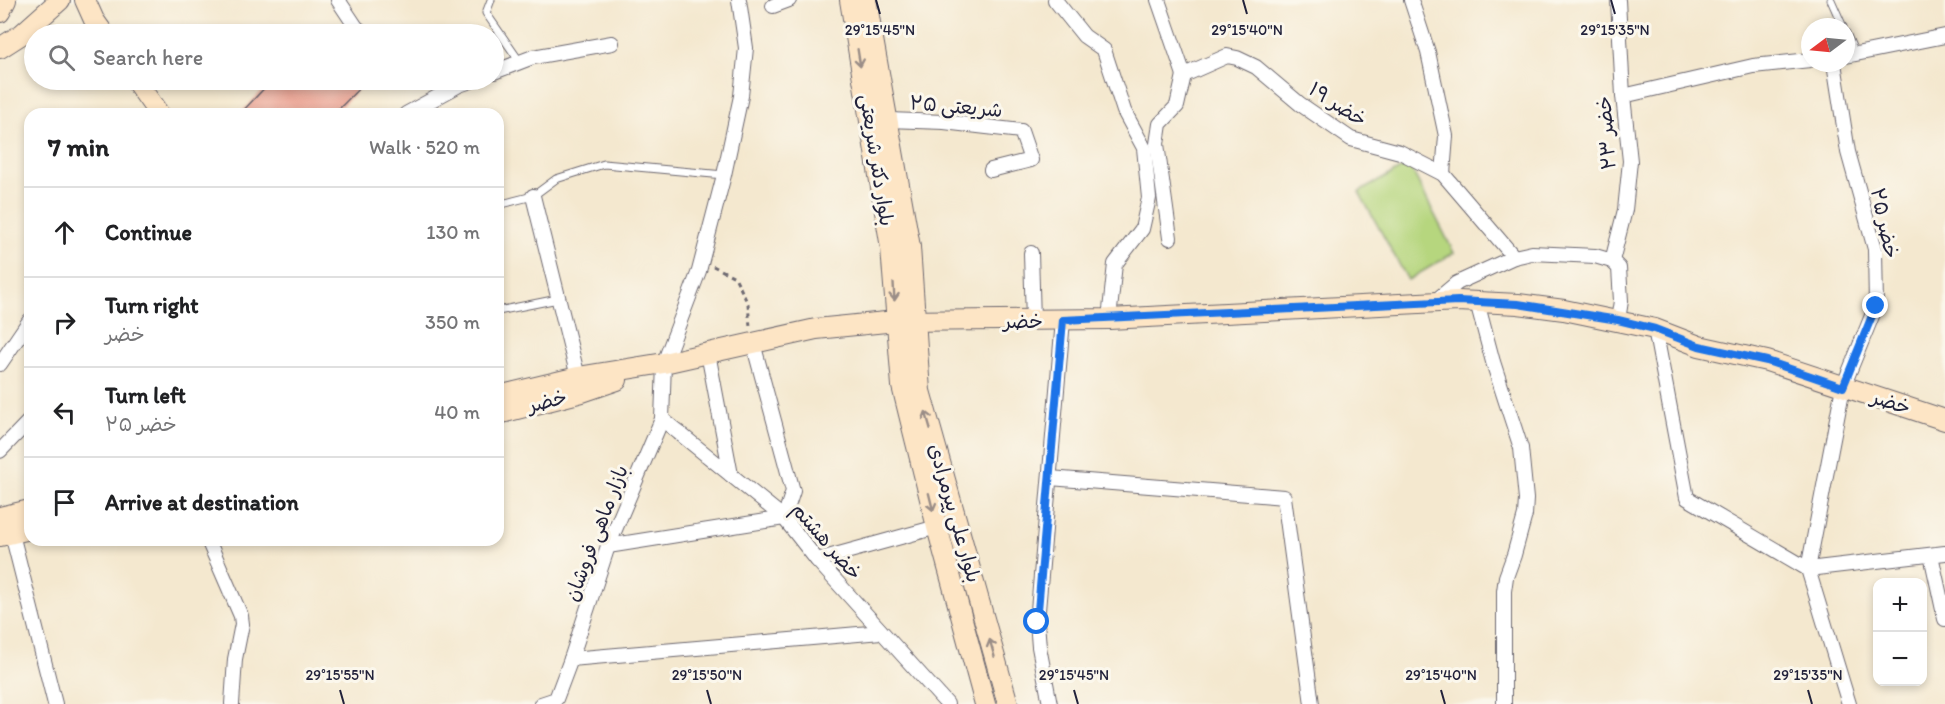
<!DOCTYPE html>
<meta charset="utf-8">
<style>
:root{--surface:#fff;--page:#f2f2f2;--text:#202124;--muted:#757577;--line:#e0e0e0}
body{margin:0;font-family:Itim,"Playpen Sans Arabic",sans-serif;background:var(--page);color:var(--text)}
.controls{position:absolute;right:18px;bottom:18px;display:grid;overflow:hidden;border-radius:12px;box-shadow:0 3px 9px #0003}
.controls button{width:54px;height:54px;display:grid;place-items:center;padding:0;border:0;border-bottom:2px solid var(--line);background:var(--surface);color:var(--text);font:30px sans-serif}
.compass{position:absolute;left:1801px;top:18px;width:54px;height:54px;border-radius:50%;background:var(--surface);box-shadow:0 3px 9px #0003;rotate:254deg}
.stop{position:absolute;width:18px;height:18px;margin:-14px;border:4px solid #1a73e8;border-radius:50%;background:#fff}
.stop.end{background:#1a73e8;border-color:#fff;box-shadow:0 2px 6px #0008}
.list{margin:0;padding:0;list-style:none}
h2{display:flex;justify-content:space-between;align-items:center;height:78px;margin:0;padding:0 24px;font-size:26px}
h2 small{font-size:20px;font-weight:400;color:var(--muted)}
.list li{display:grid;grid-template-columns:39px 1fr auto;gap:18px;align-items:center;box-sizing:border-box;height:90px;padding:0 24px;border-top:2px solid var(--line)}
.list b{display:block;font-size:22px;white-space:nowrap}
.list p{margin:0;font-size:20px;white-space:nowrap;color:var(--muted)}
.list em{font-size:20px;font-style:normal;color:var(--muted)}
.icon{flex:none;width:33px;height:33px;fill:none;stroke:currentColor;stroke-width:2;stroke-linecap:round;stroke-linejoin:round}
.map{position:relative;flex:none;width:1945px;height:704px;overflow:hidden}
.search{position:absolute;background:var(--surface);box-shadow:0 3px 9px #0003;left:24px;top:24px;width:480px;height:66px;display:flex;align-items:center;gap:15px;box-sizing:border-box;padding:0 21px;border-radius:33px;color:var(--muted);font-size:22px}
.panel{position:absolute;background:var(--surface);box-shadow:0 3px 9px #0003;left:24px;top:108px;width:480px;height:438px;border-radius:18px}
.map>svg:first-child{display:block}
</style>
<div class="map">
<svg width="1945" height="704" viewBox="0 0 1945 704">
<rect width="100%" height="100%" fill="#fbf7ec"/>
<filter id="ink" filterUnits="userSpaceOnUse"><feTurbulence type="fractalNoise" baseFrequency=".0167" numOctaves="2"/><feDisplacementMap in="SourceGraphic" scale="12" xChannelSelector="R" yChannelSelector="G"/><feConvolveMatrix kernelMatrix="1 2 1 2 8 2 1 2 1" color-interpolation-filters="sRGB"/></filter>
<filter id="wash" filterUnits="userSpaceOnUse"><feTurbulence type="fractalNoise" baseFrequency=".008" numOctaves="4" result="noise"/><feDisplacementMap in="SourceGraphic" scale="24" xChannelSelector="R" yChannelSelector="G"/><feGaussianBlur stdDeviation="1.35" result="paint"/><feColorMatrix in="noise" values="0 0 0 0 0 0 0 0 0 0 0 0 0 0 0 0 0 1.4 0 .05"/><feComposite in="paint" operator="in"/></filter>
<g filter="url(#wash)">
<rect width="100%" height="100%" fill="#f4e8cf"/>
<polygon fill="#b6d67e" stroke="#6c7c5c" stroke-width="1.5" points="1409,164 1454,253 1408,280 1359,192"/>
<g id="blocks">
<g fill="#e79484">
<polygon points="326,23 338,34 315,34"/>
<polygon points="272,80 367,80 334,114 240,114"/>
</g>
</g>
</g>
<g filter="url(#ink)">
<use href="#blocks" fill-opacity="0" stroke="#6c676f" stroke-width="1.5"/>
<g fill="none" stroke-linecap="round" stroke-linejoin="round">
<defs>
<g id="lane">
<polyline points="491,0 486,13 520,62"/>
<polyline points="1831,0 1843,27"/>
<polyline points="1846,33 1855,54"/>
<polyline points="498,205 533,196 556,179 604,164 724,175"/>
<polyline points="498,311 558,299"/>
</g>
<g id="street">
<polyline points="338,0 356,27 365,34"/>
<polyline points="1055,0 1084,36 1104,50 1124,111 1144,148 1149,198 1142,229 1115,264 1109,319"/>
<polyline points="1158,0 1184,75"/>
<polyline points="1411,0 1428,52 1446,136 1443,174"/>
<polyline points="773,6 789,0"/>
<polyline points="1846,56 1945,36"/>
<polyline points="1834,63 1848,152 1875,249 1876,306 1843,387 1808,569 1849,704"/>
<polyline points="494,72 533,57 612,43"/>
<polyline points="1184,75 1227,56 1237,58 1256,67 1300,104 1351,139 1400,152 1443,174 1514,257"/>
<polyline points="1623,96 1753,66 1810,60"/>
<polyline points="406,114 459,85 474,80"/>
<polyline points="888,120 944,122 1021,131 1031,160 991,170"/>
<polyline points="533,196 578,377"/>
<polyline points="1170,238 1157,144 1160,124 1177,106 1184,75"/>
<polyline points="1031,253 1033,321"/>
<polyline points="1612,261 1625,210 1630,161 1623,96 1618,0"/>
<polyline points="1477,302 1493,362 1521,448 1526,499 1525,515 1514,555 1506,577 1504,591 1504,704"/>
<polyline points="1433,303 1457,283 1514,257 1532,253 1595,256 1612,261 1619,268 1621,301 1618,320"/>
<polyline points="1655,329 1687,498 1808,569 1945,553"/>
<polyline points="708,353 731,475"/>
<polyline points="0,364 30,320"/>
<polyline points="662,419 784,518 817,560 947,704"/>
<polyline points="0,451 30,420"/>
<polyline points="1050,478 1284,497 1312,704"/>
<polyline points="12,534 55,704"/>
<polyline points="208,540 241,616 242,624 235,659 232,704"/>
<polyline points="608,546 784,518 793,491 753,343"/>
<polyline points="1931,555 1945,619"/>
<polyline points="817,560 937,527"/>
<polyline points="571,659 881,632"/>
<polyline points="541,704 556,699 571,659 608,546 662,419 664,363 699,271 724,175 741,96 746,48 739,0"/>
<polyline points="1050,704 1039,647 1037,622 1063,320"/>
</g>
<g id="secondary">
<polyline points="85,0 94,20 104,34"/>
<polyline points="850,0 891,248 902,386 937,527 985,704"/>
<polyline points="866,0 910,247 920,391 1008,704"/>
<polyline points="0,12 6,0"/>
<polyline points="0,48 22,34 60,0"/>
<polyline points="135,80 159,114"/>
<polyline points="498,396 578,377 664,363 816,329 896,321 1109,319 1458,301 1518,304 1564,310 1655,329 1699,346 1767,361 1945,420"/>
<polyline points="498,414 582,392 617,380"/>
<polyline points="0,517 30,510"/>
<polyline points="0,536 30,529"/>
</g>
</defs>
<use href="#lane" stroke="#6c676f" stroke-width="9"/>
<use href="#street" stroke="#6c676f" stroke-width="16"/>
<use href="#secondary" stroke="#6c676f" stroke-width="22"/>
<polyline stroke="#6c676f" stroke-width="3" stroke-dasharray="4.5 4.5" stroke-linecap="butt" points="713,266 735,277 748,304 750,327"/>
<use href="#lane" stroke="#fff" stroke-width="7"/>
<use href="#street" stroke="#fff" stroke-width="14"/>
<use href="#secondary" stroke="#fde5c5" stroke-width="20"/>
</g>
<defs><path id="oneway-shaft" d="M-6 0H5M1.5-3L5.5 0L1.5 3" fill="none" stroke-width="1.6" stroke-linecap="round" stroke-linejoin="round" transform="scale(1.5)"/></defs>
<g stroke="#9a8d87">
<use href="#oneway-shaft" transform="translate(859 58) rotate(81)"/>
<use href="#oneway-shaft" transform="translate(894 292) rotate(87)"/>
<use href="#oneway-shaft" transform="translate(928 420) rotate(-106)"/>
<use href="#oneway-shaft" transform="translate(931 502) rotate(76)"/>
<use href="#oneway-shaft" transform="translate(992 648) rotate(-106)"/>
</g>
</g>
<g fill="none" stroke-linecap="round" stroke-linejoin="round" filter="url(#ink)">
<polyline stroke="#1a73e8" stroke-width="8" points="1037,622 1063,320 1458,301 1518,304 1618,320 1655,329 1699,346 1767,361 1843,387 1876,306"/>
</g>
<path fill="none" stroke="#22223b" stroke-width="2" d="M876,0l4,14M1243,0l4,14M1611,0l4,14M340,690l4,14M707,690l4,14M1074,690l4,14M1441,690l4,14M1808,690l4,14"/>
<g text-anchor="middle" dominant-baseline="central" stroke-width="6" stroke-linejoin="round" paint-order="stroke">
<g font-size="20" fill="#22223b" stroke="#fbf7ec">
<text transform="translate(1338 104) rotate(33)">خضر ۱۹</text>
<text transform="translate(956 106) rotate(5)">شریعتی ۲۵</text>
<text transform="translate(1606 133) rotate(-94)">خضر ۲۳</text>
<text transform="translate(877 160) rotate(81)">بلوار دکتر شریعتی</text>
<text transform="translate(1885 223) rotate(78)">خضر ۲۵</text>
<text x="1023" y="321">خضر</text>
<text transform="translate(547 401) rotate(-14)">خضر</text>
<text transform="translate(1891 402) rotate(18)">خضر</text>
<text transform="translate(955 513) rotate(74)">بلوار علی پیرمرادی</text>
<text transform="translate(596 533) rotate(-69)">بازار ماهی فروشان</text>
<text transform="translate(827 541) rotate(49)">خضر هشتم</text>
</g>
</g>
<g font-size="15" text-anchor="middle" fill="#22223b" stroke="#fbf7ec" stroke-width="6" stroke-linejoin="round" paint-order="stroke">
<text x="880" y="35">29°15'45"N</text>
<text x="1247" y="35">29°15'40"N</text>
<text x="1615" y="35">29°15'35"N</text>
<text x="340" y="680">29°15'55"N</text>
<text x="707" y="680">29°15'50"N</text>
<text x="1441" y="680">29°15'40"N</text>
<text x="1074" y="680">29°15'45"N</text>
<text x="1808" y="680">29°15'35"N</text>
</g>
</svg>
<div class="controls">
<button>+</button>
<button>−</button>
</div>
<svg class="compass" viewBox="-18 -18 36 36"><path d="M0-13l5 13h-10z" fill="#e53935"/><path d="M0 13l5-13h-10z" fill="#757577"/></svg>
<div class="stop" style="left:1037px;top:622px"></div>
<div class="stop end" style="left:1876px;top:306px"></div>
<div class="search"><svg class="icon" aria-label="search" viewBox="0 0 24 24"><circle cx="10" cy="10" r="6"/><path d="M15 15l6 6"/></svg>Search here</div>
<section class="panel">
<h2>7 min<small>Walk · 520 m</small></h2>
<ul class="list">
<li><svg class="icon" aria-label="ahead" viewBox="0 0 24 24"><path d="M12 20V5M6 11l6-6 6 6"/></svg><div><b>Continue</b></div><em>130 m</em></li>
<li><svg class="icon" aria-label="right" viewBox="0 0 24 24"><path d="M7 20v-9h11M14 6l5 5-5 5"/></svg><div><b>Turn right</b><p>خضر</p></div><em>350 m</em></li>
<li><svg class="icon" aria-label="left" viewBox="0 0 24 24"><path d="M17 20v-9H6M10 6l-5 5 5 5"/></svg><div><b>Turn left</b><p>خضر ۲۵</p></div><em>40 m</em></li>
<li><svg class="icon" aria-label="arrive" viewBox="0 0 24 24"><path d="M6 21V4h12l-3 4 3 4H6"/></svg><div><b>Arrive at destination</b></div></li>
</ul>
</section>
</div>
